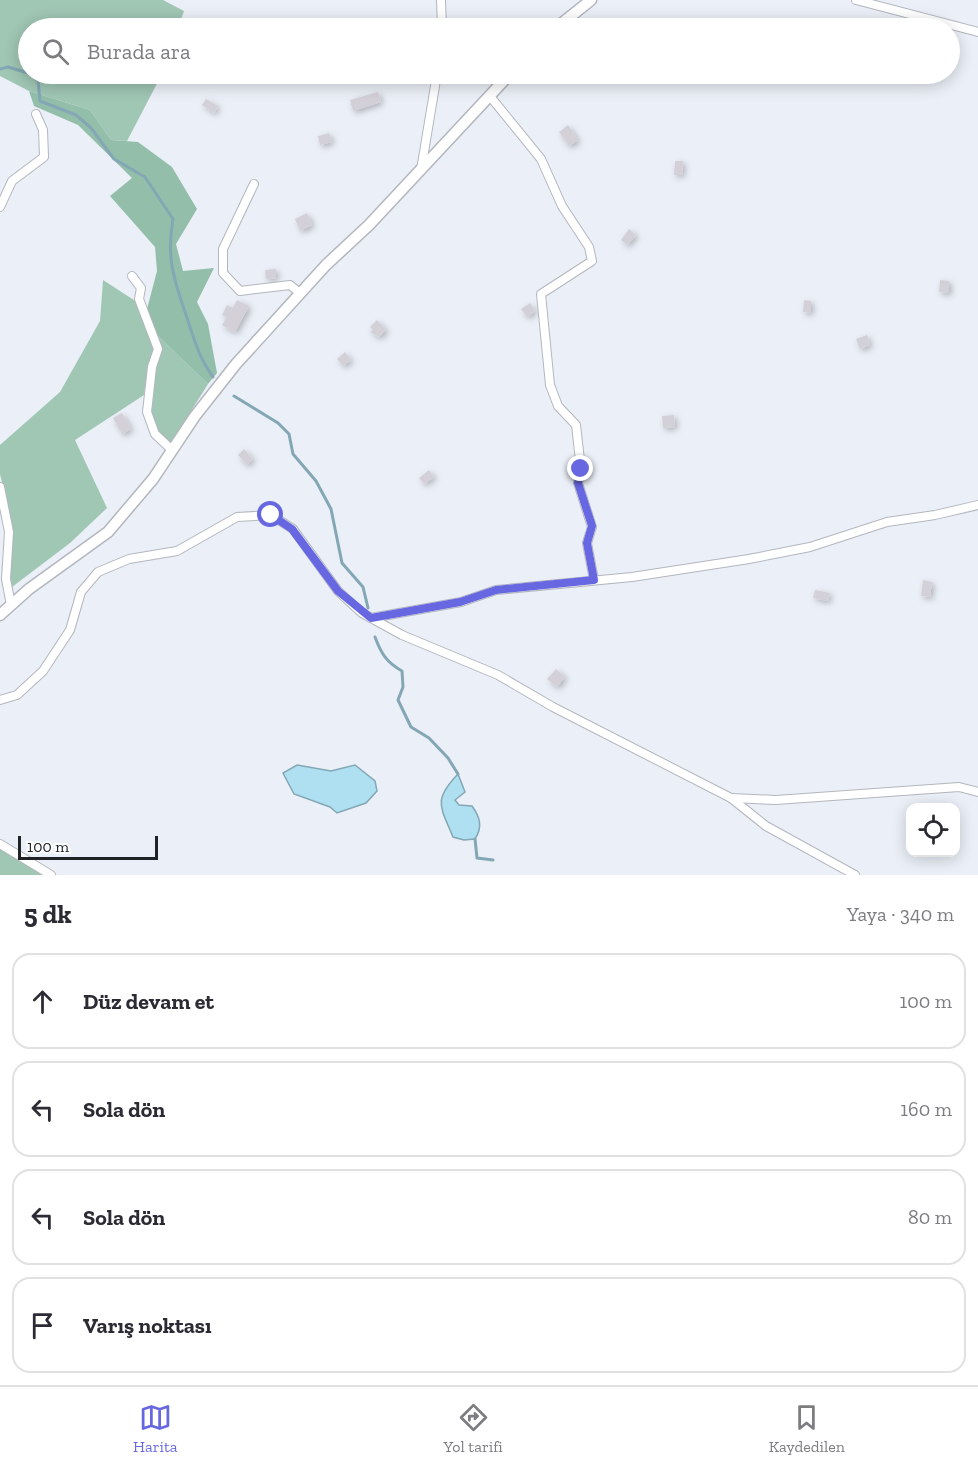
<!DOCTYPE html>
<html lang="tr">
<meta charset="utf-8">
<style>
:root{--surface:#fff;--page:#f2f2f3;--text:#2b2b33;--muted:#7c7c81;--line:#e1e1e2;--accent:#6767e1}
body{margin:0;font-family:"Zilla Slab",serif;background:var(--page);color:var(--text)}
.controls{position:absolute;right:18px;bottom:18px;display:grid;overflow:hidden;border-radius:12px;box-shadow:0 3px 15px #0003}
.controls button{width:54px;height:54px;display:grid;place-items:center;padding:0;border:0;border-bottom:2px solid var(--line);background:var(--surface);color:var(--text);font:30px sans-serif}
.scale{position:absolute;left:18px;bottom:15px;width:140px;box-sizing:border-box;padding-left:6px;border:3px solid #202225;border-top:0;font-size:16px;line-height:21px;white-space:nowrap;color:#202225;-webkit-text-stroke:4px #fcfdfe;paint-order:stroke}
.stop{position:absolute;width:18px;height:18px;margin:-14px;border:4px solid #6767e1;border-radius:50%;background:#fff}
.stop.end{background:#6767e1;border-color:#fff;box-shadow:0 2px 6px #0008}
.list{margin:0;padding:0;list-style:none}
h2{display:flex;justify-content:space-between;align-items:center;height:78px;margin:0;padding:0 24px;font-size:26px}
h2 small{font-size:20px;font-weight:400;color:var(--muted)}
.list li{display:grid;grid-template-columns:39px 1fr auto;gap:18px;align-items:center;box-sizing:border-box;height:96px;margin:0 12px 12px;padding:0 12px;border:2px solid var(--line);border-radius:18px}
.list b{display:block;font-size:22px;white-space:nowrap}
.list em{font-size:20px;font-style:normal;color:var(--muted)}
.icon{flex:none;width:33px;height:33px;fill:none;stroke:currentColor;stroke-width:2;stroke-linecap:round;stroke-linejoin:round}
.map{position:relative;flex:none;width:978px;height:875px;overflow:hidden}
.search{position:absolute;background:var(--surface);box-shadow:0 3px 15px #0003;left:18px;right:18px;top:18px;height:66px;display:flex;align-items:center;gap:15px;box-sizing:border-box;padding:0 21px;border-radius:33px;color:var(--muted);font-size:22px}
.sheet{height:510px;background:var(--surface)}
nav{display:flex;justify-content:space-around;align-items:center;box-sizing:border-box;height:84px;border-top:2px solid var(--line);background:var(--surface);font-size:16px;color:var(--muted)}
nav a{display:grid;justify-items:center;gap:3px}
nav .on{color:var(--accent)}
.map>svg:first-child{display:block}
</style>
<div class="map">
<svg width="978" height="875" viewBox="0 0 978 875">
<defs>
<filter id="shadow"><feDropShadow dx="2.5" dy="2.5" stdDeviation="3" flood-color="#0004"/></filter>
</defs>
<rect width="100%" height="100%" fill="#ebeff7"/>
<g fill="#a0c6b4">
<polygon points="0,0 163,0 184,11 178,28 28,28 28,74 162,74 127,141 111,140 90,110 29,91 0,76"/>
<polygon points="103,280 140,304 155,346 148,364 144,395 75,440 107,508 70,543 12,587 9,576 13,530 0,474 0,445 60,392 100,321"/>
<polygon points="158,336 208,384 171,443 157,432 150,410 156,368 162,350"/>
<polygon points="0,847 44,875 0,875"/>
</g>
<polygon fill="#93bfaa" points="29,91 90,110 111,140 138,142 172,167 197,209 176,244 183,271 214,268 197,302 208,324 217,373 208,384 158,336 147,309 157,271 155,247 110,196 132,178 78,125 34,106"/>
<g fill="#aee0f1" stroke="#83a7b4" stroke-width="1.5">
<polygon points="297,765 331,771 355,765 375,781 377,791 366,803 337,813 330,807 294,794 283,773"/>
<path d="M458,774l7,18 -10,8 4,5 13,1c8,11 11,21 3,33l-11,1 -11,-3c-13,-31 -20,-37 5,-63z"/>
</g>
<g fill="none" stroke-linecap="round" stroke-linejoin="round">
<g stroke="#83a7b4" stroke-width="3">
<polyline points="0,69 8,67 28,73"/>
<path d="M30,74l8,7 2,20 36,14 15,13 23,31 31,18 28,42c-8,45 4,67 17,108 7,21 10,31 23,50"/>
<polyline points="234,396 278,423 289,434 293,454 316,481 331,509 342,563 363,587 368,608"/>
<path d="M375,637c6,16 11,25 27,34l1,16 -5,13 13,27 18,11 19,20 10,16"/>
<polyline points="475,839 477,858 493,860"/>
</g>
</g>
<g fill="#d3d0d8" filter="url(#shadow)">
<polygon points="378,92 381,102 353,111 350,100"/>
<polygon points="206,99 218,106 214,113 202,105"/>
<polygon points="568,125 578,140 569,146 559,132"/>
<polygon points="329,133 332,142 320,145 318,136"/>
<polygon points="675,161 683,161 682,175 674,175"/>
<polygon points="307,213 312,225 300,231 295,219"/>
<polygon points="629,229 636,235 627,245 621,240"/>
<polygon points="276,269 276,278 266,279 265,270"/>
<polygon points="940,280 949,281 949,293 939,292"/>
<polygon points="237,300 249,306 235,332 222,325 227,317 222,315 227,305 233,308"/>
<polygon points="804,300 811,301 811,313 803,312"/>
<polygon points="530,303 535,311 527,317 521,309"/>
<polygon points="377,320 386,330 379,337 370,332 373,330 370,327"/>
<polygon points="867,335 870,345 860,349 856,339"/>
<polygon points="345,352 351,360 343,366 337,359"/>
<polygon points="122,413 131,429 122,434 113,418"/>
<polygon points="674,415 675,427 663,428 662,416"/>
<polygon points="244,449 253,459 247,465 238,455"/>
<polygon points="429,470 434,477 424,484 419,478"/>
<polygon points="923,580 932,582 930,597 921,596"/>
<polygon points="815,590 830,593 828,601 813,598"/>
<polygon points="556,669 565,677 557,687 547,679"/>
</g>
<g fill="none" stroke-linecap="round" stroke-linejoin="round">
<defs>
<g id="minor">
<polyline points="441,0 442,28"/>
<polyline points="856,0 978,32"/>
<polyline points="489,95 541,159 562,206 589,247 592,261 541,294 550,385 558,406 576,425 581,469 578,483 592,527 587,543 594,580"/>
<polyline points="421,170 437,74"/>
<polyline points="254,184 223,249 223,273 240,291 290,285 300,293"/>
<polyline points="0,207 12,181 44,157 43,130 36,114"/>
<polyline points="132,276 141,288 139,299 158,349 152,367 147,412 155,434 172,450"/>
<polyline points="0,487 9,532 6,579 11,605"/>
<polyline points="371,618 461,602 496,590 632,577 749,559 810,547 887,522 935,515 978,505"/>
<polyline points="0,700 17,695 43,671 70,630 81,592 98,572 129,559 177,551 237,517 271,515 293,529 338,591 362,613 402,635 498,675 553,707 731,798 766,826 855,875"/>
<polyline points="731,798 776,800 959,787 978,792"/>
<polyline points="0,844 51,875"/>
</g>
<g id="tertiary">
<polyline points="556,28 591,0"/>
<polyline points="0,615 29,589 108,532 153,479 195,416 236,364 326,265 369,225 510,74"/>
</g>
</defs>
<use href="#minor" stroke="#b3b6be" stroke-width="10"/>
<use href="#tertiary" stroke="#b3b6be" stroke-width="13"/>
<use href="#minor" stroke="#fff" stroke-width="8"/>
<use href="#tertiary" stroke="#fff" stroke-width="10"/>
</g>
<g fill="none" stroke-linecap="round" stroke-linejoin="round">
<polyline stroke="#6767e1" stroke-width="8" points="271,515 292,529 338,591 371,618 460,602 496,590 594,580 587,543 592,526 578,483 581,469"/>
</g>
</svg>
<div class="controls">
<button><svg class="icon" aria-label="locate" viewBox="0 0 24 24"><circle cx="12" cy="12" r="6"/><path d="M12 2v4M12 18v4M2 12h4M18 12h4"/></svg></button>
</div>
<div class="scale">100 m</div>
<div class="stop" style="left:271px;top:515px"></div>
<div class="stop end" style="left:581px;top:469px"></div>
<div class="search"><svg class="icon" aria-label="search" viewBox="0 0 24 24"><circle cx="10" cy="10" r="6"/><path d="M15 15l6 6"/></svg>Burada ara</div>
</div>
<section class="sheet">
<h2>5 dk<small>Yaya · 340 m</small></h2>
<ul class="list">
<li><svg class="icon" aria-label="ahead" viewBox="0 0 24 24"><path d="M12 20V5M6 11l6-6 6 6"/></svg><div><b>Düz devam et</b></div><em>100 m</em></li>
<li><svg class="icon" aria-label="left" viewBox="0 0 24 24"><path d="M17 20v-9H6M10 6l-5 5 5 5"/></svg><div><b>Sola dön</b></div><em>160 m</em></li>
<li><svg class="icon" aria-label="left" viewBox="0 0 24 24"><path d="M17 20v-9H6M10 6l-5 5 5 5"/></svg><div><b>Sola dön</b></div><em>80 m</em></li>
<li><svg class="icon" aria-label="arrive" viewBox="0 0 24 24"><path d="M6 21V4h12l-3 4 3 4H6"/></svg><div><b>Varış noktası</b></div></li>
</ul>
</section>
<nav>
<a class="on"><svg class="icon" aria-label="map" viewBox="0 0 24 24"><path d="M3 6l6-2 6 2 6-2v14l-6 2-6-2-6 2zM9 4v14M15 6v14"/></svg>Harita</a>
<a><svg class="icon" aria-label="directions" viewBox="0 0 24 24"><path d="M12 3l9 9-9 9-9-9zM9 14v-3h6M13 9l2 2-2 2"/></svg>Yol tarifi</a>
<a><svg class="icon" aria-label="saved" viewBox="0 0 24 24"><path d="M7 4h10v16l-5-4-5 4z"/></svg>Kaydedilen</a>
</nav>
